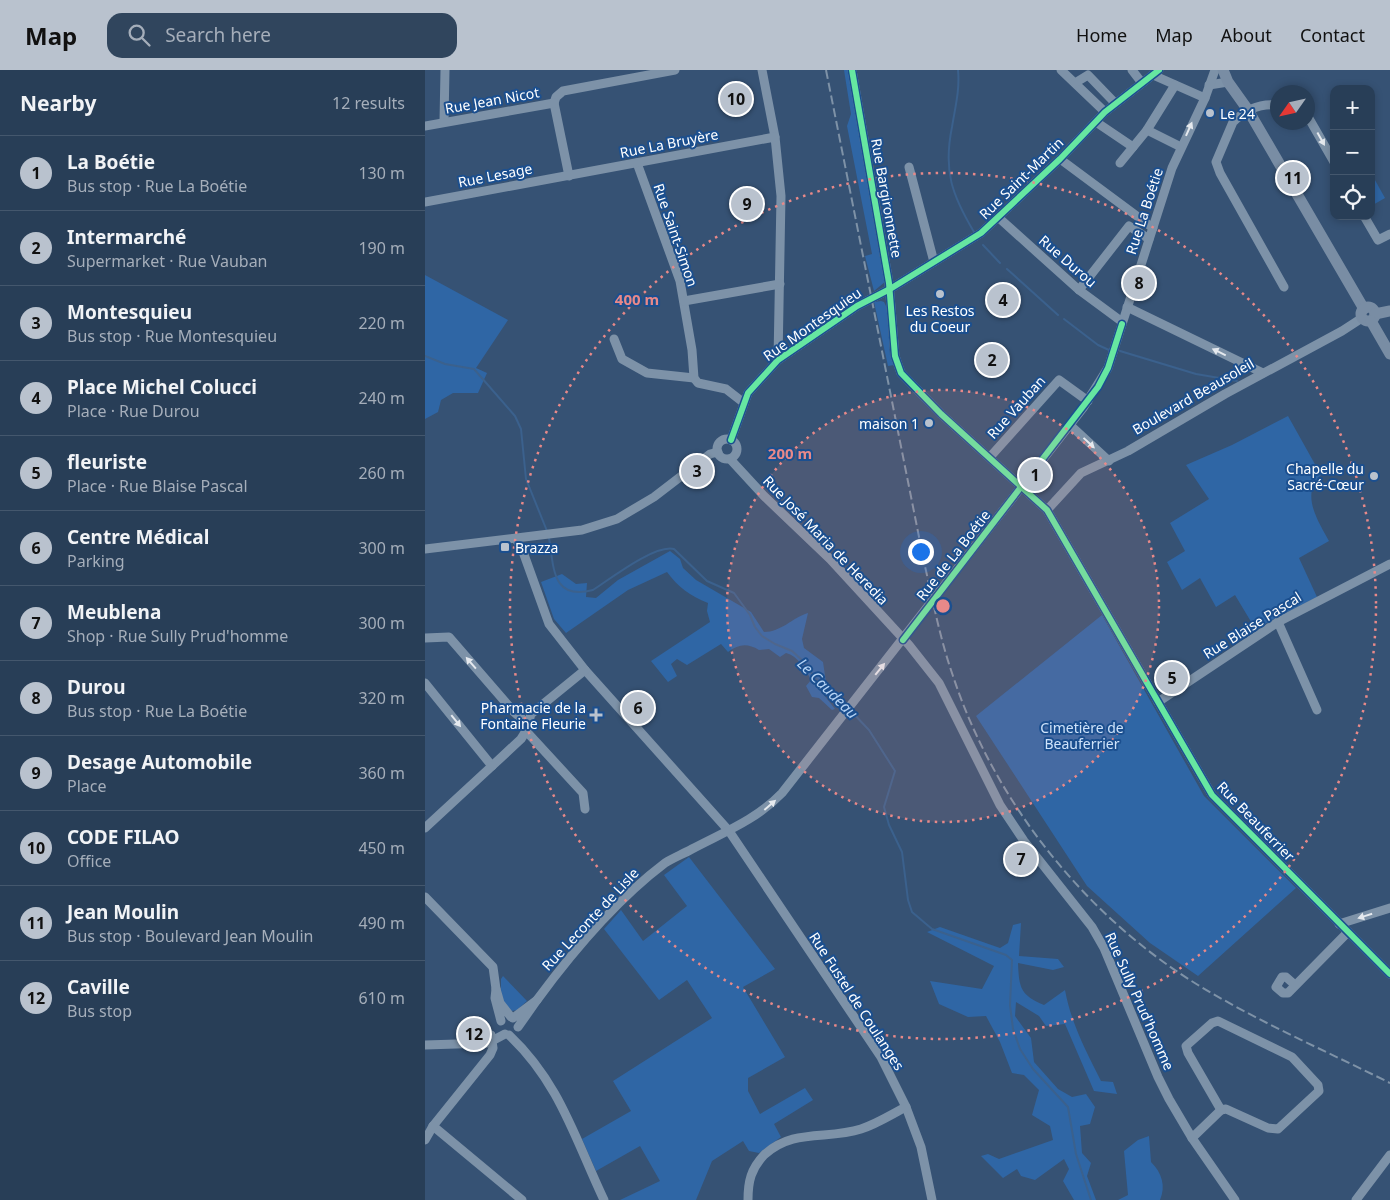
<!DOCTYPE html>
<meta charset="utf-8">
<style>
:root{--surface:#283e57;--page:#30455d;--text:#f1f3f6;--muted:#a5aeba;--line:#44576d;--accent:#b9c2ce}
body{margin:0;font-family:"Noto Sans",sans-serif;background:var(--page);color:var(--text)}
.controls{position:absolute;right:15px;top:15px;display:grid;overflow:hidden;border-radius:10px;box-shadow:0 2px 8px #0003}
.controls button{width:45px;height:45px;display:grid;place-items:center;padding:0;border:0;border-bottom:1px solid var(--line);background:var(--surface);color:var(--text);font:25px sans-serif}
.compass{position:absolute;left:845px;top:15px;width:45px;height:45px;border-radius:50%;background:var(--surface);box-shadow:0 2px 8px #0003;rotate:236deg}
.you{position:absolute;left:495px;top:481px;width:18px;height:18px;margin:-12px;border:4px solid #fff;border-radius:50%;background:#1a73e8;box-shadow:0 0 0 8px #1a73e833}
.badge{display:grid;place-items:center;width:32px;height:32px;border-radius:50%;background:var(--accent);color:#111;font-size:16px;font-weight:700}
.pin{position:absolute;translate:-50% -50%;border:2px solid #fff;box-shadow:0 1px 5px #0006}
.list{margin:0;padding:0;list-style:none}
h2{display:flex;justify-content:space-between;align-items:center;height:65px;margin:0;padding:0 20px;font-size:21px}
h2 small{font-size:16px;font-weight:400;color:var(--muted)}
.list li{display:grid;grid-template-columns:32px 1fr auto;gap:15px;align-items:center;box-sizing:border-box;height:75px;padding:0 20px;border-top:1px solid var(--line)}
.list b{display:block;font-size:19px;white-space:nowrap}
.list p{margin:0;font-size:16px;white-space:nowrap;color:var(--muted)}
.list em{font-size:16px;font-style:normal;color:var(--muted)}
.icon{flex:none;width:28px;height:28px;fill:none;stroke:currentColor;stroke-width:2;stroke-linecap:round;stroke-linejoin:round}
.map{position:relative;flex:none;width:965px;height:1130px;overflow:hidden}
header{display:flex;align-items:center;gap:30px;box-sizing:border-box;height:70px;padding:0 25px;background:var(--accent);color:#111}
header strong{font-size:24px}
nav{display:flex;gap:28px;margin-inline-start:auto;font-size:18px}
.search{width:350px;height:45px;background:var(--page);display:flex;align-items:center;gap:12px;box-sizing:border-box;padding:0 18px;border-radius:15px;color:var(--muted);font-size:19px}
main{display:flex}
aside{flex:1;background:var(--surface)}
.map>svg:first-child{display:block}
</style>
<header>
<strong>Map</strong>
<div class="search"><svg class="icon" aria-label="search" viewBox="0 0 24 24"><circle cx="10" cy="10" r="6"/><path d="M15 15l6 6"/></svg>Search here</div>
<nav><a>Home</a><a>Map</a><a>About</a><a>Contact</a></nav>
</header>
<main>
<aside>
<h2>Nearby<small>12 results</small></h2>
<ul class="list">
<li><span class="badge">1</span><div><b>La Boétie</b><p>Bus stop · Rue La Boétie</p></div><em>130 m</em></li>
<li><span class="badge">2</span><div><b>Intermarché</b><p>Supermarket · Rue Vauban</p></div><em>190 m</em></li>
<li><span class="badge">3</span><div><b>Montesquieu</b><p>Bus stop · Rue Montesquieu</p></div><em>220 m</em></li>
<li><span class="badge">4</span><div><b>Place Michel Colucci</b><p>Place · Rue Durou</p></div><em>240 m</em></li>
<li><span class="badge">5</span><div><b>fleuriste</b><p>Place · Rue Blaise Pascal</p></div><em>260 m</em></li>
<li><span class="badge">6</span><div><b>Centre Médical</b><p>Parking</p></div><em>300 m</em></li>
<li><span class="badge">7</span><div><b>Meublena</b><p>Shop · Rue Sully Prud'homme</p></div><em>300 m</em></li>
<li><span class="badge">8</span><div><b>Durou</b><p>Bus stop · Rue La Boétie</p></div><em>320 m</em></li>
<li><span class="badge">9</span><div><b>Desage Automobile</b><p>Place</p></div><em>360 m</em></li>
<li><span class="badge">10</span><div><b>CODE FILAO</b><p>Office</p></div><em>450 m</em></li>
<li><span class="badge">11</span><div><b>Jean Moulin</b><p>Bus stop · Boulevard Jean Moulin</p></div><em>490 m</em></li>
<li><span class="badge">12</span><div><b>Caville</b><p>Bus stop</p></div><em>610 m</em></li>
</ul>
</aside>
<div class="map">
<svg width="965" height="1130" viewBox="0 0 965 1130">
<rect width="100%" height="100%" fill="#365274"/>
<g fill="#2f66a5">
<polygon points="419,0 423,0 456,193 459,197 461,211 449,221 440,186 447,184 422,56 426,44"/>
<polygon points="946,103 960,128 946,136"/>
<polygon points="0,205 83,250 51,298 62,303 53,323 28,323 16,330 13,342 0,349"/>
<polygon points="456,231 459,232 462,238 465,285 469,295 463,296 449,232"/>
<path d="M863,346l33,59c-21,19 -3,46 8,66l-30,17 18,39 -47,24 -14,9 -21,-35 -19,12 -16,-29 -18,12 -15,-28 18,-11 -15,-28 39,-24 -23,-34 46,-20z"/>
<path d="M245,481l10,8 3,9 13,12 55,32 13,20c17,0 28,-14 44,-19l-6,26 2,9 19,14 3,20 -10,3 19,24 -3,1 -13,-12 -7,-1 -6,-11 5,-6c-5,-10 -13,-24 -25,-27l-6,4 -11,-8 -10,1c-12,-7 -20,-6 -31,2l-7,-8 -34,21 -10,-6 -6,5 6,12 -9,6 -17,-21 59,-39 -3,-11 1,-8c-18,-7 -30,-16 -41,-31l-39,18 -62,43 -12,-14 -13,-37 21,-8 14,10 11,-1 -1,14 10,1 22,-18z"/>
<polygon points="677,545 779,726 871,818 773,906 725,873 662,816 551,646"/>
<polygon points="264,787 350,899 318,917 360,987 323,1008 323,1021 335,1044 380,1018 388,1030 349,1054 356,1067 334,1083 324,1081 318,1071 287,1091 271,1130 195,1130 235,1111 215,1076 171,1101 157,1069 206,1041 188,1011 287,948 262,910 234,930 179,859 196,840 218,871 262,836 239,805"/>
<path d="M596,853l-2,33 39,3 6,8 -11,3 -35,-7c1,26 3,32 26,42l21,-15c6,33 21,61 36,91l12,1 4,12 -23,-3 -29,-67 -19,2 -7,-10 -23,-14 -1,14 16,22 3,24 24,27 14,8 14,-3 9,13 -5,17 -10,2 2,27 9,10 -4,13 9,24h-22l-11,-19 6,-12 -5,-10 -29,21 -14,-4 -4,-7 -14,9 -22,-22 7,-2 11,5 54,-19 -3,-14 -18,-11 7,-25 -15,-15 -12,-2 -12,-31 -14,-26 -18,1 -29,-13 -9,-23 52,8 12,-23 -67,-34 13,-5 60,21 8,-5 5,-18z"/>
<path d="M78,906l24,25 -10,9 -5,1c-12,-8 -11,-19 -11,-32z"/>
<path d="M724,1066l2,26c11,11 15,24 9,38h-42l10,-5 -4,-44 14,-11z"/>
</g>
<g fill="none" stroke-linecap="round" stroke-linejoin="round">
<g stroke="#3b618d" stroke-width="2">
<path d="M533,0c2,20 -3,38 -6,57 -9,44 0,68 22,105"/>
<polyline points="558,175 575,193"/>
<polyline points="582,199 633,245"/>
<polyline points="639,249 673,275 684,280"/>
<polyline points="695,281 771,304 812,311"/>
<polyline points="0,286 20,294 49,299 90,346 96,359 101,409 122,461"/>
<path d="M124,468c5,28 2,63 44,52 17,-11 62,-46 81,-41l33,32 27,12 16,22 5,12 7,9 13,8 17,7 10,9 14,19 30,28"/>
<polyline points="425,640 444,660 470,701 459,737 464,755 477,782 483,830 487,842 507,859 581,885 587,890 585,935 588,959 595,979 608,999 643,1037 651,1084 666,1130"/>
</g>
<g stroke="#7d92a8" stroke-width="9">
<polyline points="337,0 350,67 356,126 353,290"/>
<polyline points="427,0 464,213 470,286 476,303 516,344 622,440 787,725 965,904"/>
<polyline points="636,0 680,42"/>
<polyline points="707,0 717,13"/>
<polyline points="728,5 780,28"/>
<polyline points="650,13 663,5 690,33"/>
<polyline points="784,15 803,12"/>
<polyline points="129,33 131,27 138,21 250,0"/>
<polyline points="129,33 144,106"/>
<path d="M852,35c-17,-2 -32,5 -44,17l-17,40 4,11 64,114"/>
<polyline points="882,45 909,92"/>
<polyline points="19,51 20,0"/>
<polyline points="671,52 708,77"/>
<polyline points="0,56 129,33"/>
<polyline points="722,60 756,77"/>
<polyline points="635,89 728,158"/>
<polyline points="212,93 255,211 267,280 269,308 273,313 301,319 319,333"/>
<polyline points="695,93 722,60 750,15"/>
<polyline points="484,97 509,192"/>
<polyline points="0,132 350,67"/>
<polyline points="939,146 953,170 965,164"/>
<polyline points="574,148 654,220 696,251"/>
<polyline points="654,220 704,156 724,169"/>
<polyline points="259,231 355,214"/>
<polyline points="702,237 838,303"/>
<polyline points="189,269 197,289 222,303 269,308"/>
<polyline points="645,355 684,391"/>
<circle cx="302" cy="379" r="10"/>
<polyline points="306,370 323,323 353,290 432,236 465,219 556,163 635,89 680,42 734,0"/>
<polyline points="565,387 634,310 663,331"/>
<polyline points="305,389 339,426 405,489 484,575 514,613 575,735 599,771 667,857 679,878 733,1007 744,1029 767,1068 810,1130"/>
<polyline points="622,440 656,403 703,381 800,324 917,261 937,248"/>
<polyline points="91,469 97,479 124,554 160,600 304,761 456,987 481,1037 496,1077 507,1130"/>
<polyline points="0,479 157,460 192,449 229,427 285,384 293,382"/>
<polyline points="853,552 892,640"/>
<polyline points="0,568 24,567 89,642 103,654"/>
<polyline points="0,613 67,696 96,669 101,661 106,644 160,600"/>
<polyline points="733,632 853,552 965,494"/>
<polyline points="101,661 158,723 160,739"/>
<polyline points="0,758 67,696"/>
<polyline points="0,827 68,897 71,919"/>
<polyline points="914,854 965,838"/>
<polyline points="870,915 861,907 857,907 851,917 858,923 863,923 923,862"/>
<path d="M112,930c36,-49 79,-100 128,-137 8,-5 18,-9 27,-14 32,-17 64,-29 90,-56l301,-385 25,-40 64,-200 33,-70 10,-28"/>
<polyline points="88,948 112,930 93,957"/>
<polyline points="76,951 70,928 71,919 75,933 86,947"/>
<polygon points="793,951 867,987 893,1015 894,1021 853,1059 843,1058 801,1039 796,1040 763,983 761,976 787,953"/>
<path d="M84,965c51,48 66,104 95,165"/>
<polyline points="0,975 63,973 80,964"/>
<polyline points="8,1056 97,1130"/>
<polyline points="767,1068 796,1040"/>
<polyline points="0,1070 8,1056 65,985 68,978 66,965"/>
<path d="M323,1130c0,-19 3,-31 16,-45 29,-27 63,-15 97,-26 16,-5 31,-15 45,-22"/>
<polyline points="931,1130 965,1085"/>
</g>
<g stroke="#798da4" stroke-width="11">
<polyline points="798,0 803,12 823,40 939,239"/>
<circle cx="943" cy="244" r="7"/>
<polyline points="950,244 965,241"/>
<polyline points="946,251 965,284"/>
</g>
<path stroke="#7e92a7" stroke-width="2" stroke-dasharray="9 4" stroke-linecap="butt" d="M401,0l98,492c9,39 16,77 29,114 41,125 132,240 245,309 61,37 128,66 192,98"/>
<defs>
<g id="cycleway">
<polyline points="427,0 464,213 470,286 476,303 516,344 622,440 787,725 965,904"/>
<polyline points="306,370 323,323 353,290 432,236 465,219 556,163 635,89 680,42 734,0"/>
<polyline points="478,570 673,317 683,298 697,254"/>
</g>
</defs>
<use href="#cycleway" stroke="#1b4f8f" stroke-width="9"/>
<use href="#cycleway" stroke="#66e7a1" stroke-width="6"/>
</g>
<defs><path id="oneway-solid" d="M-6-.8H1V-3.2L6.5 0L1 3.2V.8H-6Z" transform="scale(1.25)"/></defs>
<g fill="#e5e9ee">
<use href="#oneway-solid" transform="translate(764 59) rotate(-66)"/>
<use href="#oneway-solid" transform="translate(896 69) rotate(61)"/>
<use href="#oneway-solid" transform="translate(794 282) rotate(-154)"/>
<use href="#oneway-solid" transform="translate(664 373) rotate(43)"/>
<use href="#oneway-solid" transform="translate(46 593) rotate(-131)"/>
<use href="#oneway-solid" transform="translate(455 599) rotate(-51)"/>
<use href="#oneway-solid" transform="translate(31 651) rotate(51)"/>
<use href="#oneway-solid" transform="translate(345 735) rotate(-41)"/>
<use href="#oneway-solid" transform="translate(940 846) rotate(163)"/>
</g>
<circle cx="518" cy="536" r="216" fill="#e88989" fill-opacity=".12"/>
<g fill="none" stroke="#e88989" stroke-width="2.5" stroke-dasharray="2.5 5">
<circle cx="518" cy="536" r="216"/>
<circle cx="518" cy="536" r="433"/>
</g>
<g fill="#b9c2ce" stroke="#1b4f8f" stroke-width="2">
<circle cx="785" cy="43" r="5"/>
<circle cx="515" cy="224" r="5"/>
<circle cx="504" cy="353" r="5"/>
<circle cx="949" cy="406" r="5"/>
<rect x="75" y="472" width="10" height="10" rx="2.5"/>
<path d="M168.5 637.5h5v5h5v5h-5v5h-5v-5h-5v-5h5z"/>
</g>
<g text-anchor="middle" dominant-baseline="central" stroke-width="4" stroke-linejoin="round" paint-order="stroke">
<g font-size="14" fill="#fff" stroke="#1b4f8f">
<text transform="translate(67 30) rotate(-10)">Rue Jean Nicot</text>
<text transform="translate(244 73) rotate(-11)">Rue La Bruyère</text>
<text transform="translate(70 105) rotate(-11)">Rue Lesage</text>
<text transform="translate(596 108) rotate(-44)">Rue Saint-Martin</text>
<text transform="translate(462 128) rotate(80)">Rue Bargironnette</text>
<text transform="translate(719 141) rotate(-72)">Rue La Boétie</text>
<text transform="translate(251 165) rotate(71)">Rue Saint-Simon</text>
<text transform="translate(643 191) rotate(41)">Rue Durou</text>
<text transform="translate(387 254) rotate(-35)">Rue Montesquieu</text>
<text transform="translate(768 326) rotate(-30)">Boulevard Beausoleil</text>
<text transform="translate(591 337) rotate(-48)">Rue Vauban</text>
<text transform="translate(401 470) rotate(46)">Rue José Maria de Heredia</text>
<text transform="translate(528 485) rotate(-52)">Rue de La Boétie</text>
<text transform="translate(827 555) rotate(-32)">Rue Blaise Pascal</text>
<text transform="translate(831 751) rotate(46)">Rue Beauferrier</text>
<text transform="translate(165 849) rotate(-47)">Rue Leconte de Lisle</text>
<text transform="translate(432 931) rotate(57)">Rue Fustel de Coulanges</text>
<text transform="translate(715 931) rotate(66)">Rue Sully Prud'homme</text>
</g>
<g font-size="14" fill="#fff" stroke="#1b4f8f" text-anchor="end">
<text x="795" y="43" text-anchor="start">Le 24</text>
<text x="515" y="240" text-anchor="middle">Les Restos<tspan x="515" dy="16">du Coeur</tspan></text>
<text x="494" y="353">maison 1</text>
<text x="939" y="398">Chapelle du<tspan x="939" dy="16">Sacré-Cœur</tspan></text>
<text x="90" y="477" text-anchor="start">Brazza</text>
<text x="161" y="637">Pharmacie de la<tspan x="161" dy="16">Fontaine Fleurie</tspan></text>
</g>
<g font-size="14" fill="#cfe3fa" stroke="#1b4f8f">
<text x="657" y="657">Cimetière de<tspan x="657" dy="16">Beauferrier</tspan></text>
</g>
<g font-size="15" font-style="italic" fill="#b5d3f5" stroke="#1b4f8f">
<text transform="translate(403 618) rotate(45)">Le Caudeau</text>
</g>
</g>
<circle cx="518" cy="536" r="8" fill="#e88989" stroke="#1b4f8f" stroke-width="2.5"/>
<g font-size="15" text-anchor="middle" font-weight="bold" fill="#e88989" stroke="#1b4f8f" stroke-width="4" stroke-linejoin="round" paint-order="stroke">
<text x="212" y="235">400 m</text>
<text x="365" y="389">200 m</text>
</g>
</svg>
<div class="controls">
<button>+</button>
<button>−</button>
<button><svg class="icon" aria-label="locate" viewBox="0 0 24 24"><circle cx="12" cy="12" r="6"/><path d="M12 2v4M12 18v4M2 12h4M18 12h4"/></svg></button>
</div>
<svg class="compass" viewBox="-18 -18 36 36"><path d="M0-13l5 13h-10z" fill="#e53935"/><path d="M0 13l5-13h-10z" fill="#a5aeba"/></svg>
<div class="you"></div>
<div class="pin badge" style="left:610px;top:405px">1</div>
<div class="pin badge" style="left:567px;top:290px">2</div>
<div class="pin badge" style="left:272px;top:401px">3</div>
<div class="pin badge" style="left:578px;top:230px">4</div>
<div class="pin badge" style="left:747px;top:608px">5</div>
<div class="pin badge" style="left:213px;top:638px">6</div>
<div class="pin badge" style="left:596px;top:789px">7</div>
<div class="pin badge" style="left:714px;top:213px">8</div>
<div class="pin badge" style="left:322px;top:134px">9</div>
<div class="pin badge" style="left:311px;top:29px">10</div>
<div class="pin badge" style="left:868px;top:108px">11</div>
<div class="pin badge" style="left:49px;top:964px">12</div>
</div>
</main>
